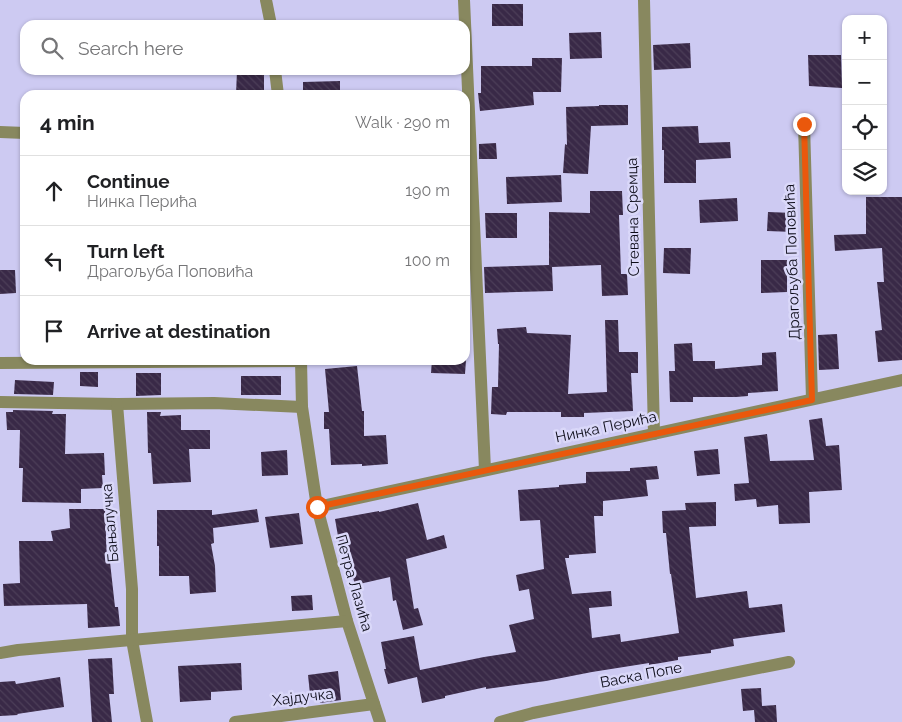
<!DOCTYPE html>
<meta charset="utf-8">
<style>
:root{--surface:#fff;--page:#f6f6f6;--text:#202124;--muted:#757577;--line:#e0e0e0}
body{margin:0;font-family:Raleway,sans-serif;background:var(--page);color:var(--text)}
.controls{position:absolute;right:15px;top:15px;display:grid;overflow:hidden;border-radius:10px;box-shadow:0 1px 4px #0004}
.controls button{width:45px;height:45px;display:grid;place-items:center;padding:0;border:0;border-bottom:1px solid var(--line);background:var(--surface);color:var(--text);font:25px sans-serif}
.stop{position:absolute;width:15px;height:15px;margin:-11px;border:4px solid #ea580c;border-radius:50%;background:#fff}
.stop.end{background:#ea580c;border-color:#fff;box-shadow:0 1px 5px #0008}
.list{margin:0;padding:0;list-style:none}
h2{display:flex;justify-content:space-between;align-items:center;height:65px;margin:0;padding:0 20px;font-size:21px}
h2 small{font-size:16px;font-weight:400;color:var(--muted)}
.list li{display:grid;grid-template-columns:32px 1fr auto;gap:15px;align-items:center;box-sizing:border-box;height:70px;padding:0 20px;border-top:1px solid var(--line)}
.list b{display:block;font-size:19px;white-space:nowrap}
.list p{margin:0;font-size:16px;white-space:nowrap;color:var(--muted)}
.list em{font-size:16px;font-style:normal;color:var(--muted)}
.icon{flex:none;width:28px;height:28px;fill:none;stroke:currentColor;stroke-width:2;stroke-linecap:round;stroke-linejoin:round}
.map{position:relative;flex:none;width:902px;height:722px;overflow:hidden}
.search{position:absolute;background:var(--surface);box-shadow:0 1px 4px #0004;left:20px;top:20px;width:450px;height:55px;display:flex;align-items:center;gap:12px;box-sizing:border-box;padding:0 18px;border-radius:15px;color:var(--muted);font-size:19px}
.panel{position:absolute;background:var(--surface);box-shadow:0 1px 4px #0004;left:20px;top:90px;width:450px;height:275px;border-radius:15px}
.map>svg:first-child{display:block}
</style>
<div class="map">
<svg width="902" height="722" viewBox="0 0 902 722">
<defs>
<pattern id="building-back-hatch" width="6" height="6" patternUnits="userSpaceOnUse" patternTransform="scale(1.25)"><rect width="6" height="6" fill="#392947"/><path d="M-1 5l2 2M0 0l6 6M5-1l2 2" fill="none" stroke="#4c3e58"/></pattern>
</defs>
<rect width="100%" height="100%" fill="#cdcaf2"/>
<g fill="url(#building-back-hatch)">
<rect x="492" y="4" width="31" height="22"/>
<polygon points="601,32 602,58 570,59 569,33"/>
<polygon points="690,43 691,68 654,70 653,45"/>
<polygon points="808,55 841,55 842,88 809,86"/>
<polygon points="532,58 562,58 561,92 533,92 534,105 480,111 478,93 481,93 481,66 532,66"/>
<polygon points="237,70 264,70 264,95 236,95"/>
<polygon points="340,81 340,95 303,95 303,82"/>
<polygon points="599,105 628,105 628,125 591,126 588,174 563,173 565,144 567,145 566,107 599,106"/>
<polygon points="698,126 699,143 730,142 731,158 696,160 696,183 664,183 664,150 662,150 662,127"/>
<polygon points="496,143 497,159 479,159 479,144"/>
<polygon points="561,175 562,202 507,204 506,177"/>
<polygon points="590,191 622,191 623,215 619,215 621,274 627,274 628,295 602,296 601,265 552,267 553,291 485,293 484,267 549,265 549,212 590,213"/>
<polygon points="866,197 902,197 902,360 878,362 875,331 882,330 877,282 884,282 882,248 835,251 834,235 866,234"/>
<polygon points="737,198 738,221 700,223 699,200"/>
<polygon points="768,212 794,213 794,232 767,231"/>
<polygon points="485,213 517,213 517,238 486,238"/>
<polygon points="664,248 691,248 690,274 663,273"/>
<polygon points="761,260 787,260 787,292 761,293"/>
<polygon points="0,270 15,270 16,293 0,294"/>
<polygon points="605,320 618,320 619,352 638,352 638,373 631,373 633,411 584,413 584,417 561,417 561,412 507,412 506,415 491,414 492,387 498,387 499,344 498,344 497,329 526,327 527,333 571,335 568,394 607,392"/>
<polygon points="837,334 839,369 819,370 818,335"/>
<polygon points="692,343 693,361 715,361 715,369 762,365 762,353 776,352 778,391 748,393 748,396 736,397 693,397 693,402 670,402 669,371 675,371 674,344"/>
<polygon points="432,360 466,360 465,374 431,373"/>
<polygon points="357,366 362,411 364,411 364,436 386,435 388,464 362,466 362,464 331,465 329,429 324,429 324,412 329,412 325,369"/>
<polygon points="80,372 98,372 98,387 80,386"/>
<polygon points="136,373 161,373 161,395 136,396"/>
<rect x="241" y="376" width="40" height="19"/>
<polygon points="15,380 54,382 53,395 14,394"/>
<polygon points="13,410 53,411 52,414 66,414 65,454 104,453 105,475 102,475 103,488 81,489 81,503 22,502 23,468 19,468 20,430 7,430 6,412 13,412"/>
<polygon points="147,412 161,412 160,416 181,415 181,430 210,430 210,449 189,449 191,482 153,484 151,453 148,453"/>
<polygon points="822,418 826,446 839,445 842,490 809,492 810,523 779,524 778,505 757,507 756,499 735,501 734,484 749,483 744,437 767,434 770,461 814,460 809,420"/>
<polygon points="718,449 720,474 697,476 694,451"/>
<polygon points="287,450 288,475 262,476 261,452"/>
<polygon points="657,466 659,479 646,480 648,496 603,501 603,516 594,516 596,553 569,555 569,558 565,558 572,594 611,591 612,606 589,608 592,638 620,634 621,642 679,633 671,574 670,574 666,533 663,533 662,511 686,510 685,503 716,502 716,526 689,527 696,598 747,591 749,608 782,604 785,632 733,639 734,646 711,650 711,653 678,657 678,660 649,665 649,663 592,672 546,681 486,689 486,687 445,696 445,698 422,703 417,677 388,684 384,669 386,669 381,642 414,636 420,670 484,657 516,652 509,625 534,619 529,589 519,591 516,575 544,569 540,520 520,521 518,490 559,487 559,485 586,483 586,472 630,471 630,468"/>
<polygon points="418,503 427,540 444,535 447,548 406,559 414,609 418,608 423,625 403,630 396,600 393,601 390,577 355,585 348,558 342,559 335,519 379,511 379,512"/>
<polygon points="69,509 105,509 107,562 110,562 115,607 118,607 120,626 88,628 87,604 4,606 3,584 20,583 19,541 53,541 51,531 70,528"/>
<polygon points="257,509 259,522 213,528 214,543 211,544 215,566 216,592 190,594 189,576 159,576 159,546 157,546 157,510 212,510 212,515"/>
<polygon points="299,513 303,544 270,548 265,517"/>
<polygon points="312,595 313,610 292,611 291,596"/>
<polygon points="112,658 114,694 109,694 112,722 92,722 88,659"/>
<polygon points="241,663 242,690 211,692 211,700 180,702 178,666"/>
<polygon points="338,671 341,700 320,703 318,693 310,694 308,675"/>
<polygon points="60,677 64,707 17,714 18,715 0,716 0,682 15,681 16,684"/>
<polygon points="761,688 762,706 776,705 777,722 755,722 754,710 743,711 741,689"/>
</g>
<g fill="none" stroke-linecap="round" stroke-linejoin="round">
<g stroke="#88885f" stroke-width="12">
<polyline points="266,0 271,25"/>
<polyline points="464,0 485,470"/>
<polyline points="644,0 654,434"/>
<polyline points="275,70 278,95"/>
<polyline points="804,124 812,399"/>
<polyline points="0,132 25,133"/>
<polyline points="301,360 302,407 317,507 347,621 380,722"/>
<polyline points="0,363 301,361"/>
<polyline points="0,402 117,404 214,403 302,407"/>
<polyline points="117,404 132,589 132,640 147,722"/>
<polyline points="317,507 902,380"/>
<polyline points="0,653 18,650 347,621"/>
<polyline points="235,722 374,704"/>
<polyline points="500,722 533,713 789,662"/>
</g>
</g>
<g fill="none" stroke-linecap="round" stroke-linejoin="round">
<polyline stroke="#ea580c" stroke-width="6" points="317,507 812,400 804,124"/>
</g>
<g text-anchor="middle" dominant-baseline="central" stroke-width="5" stroke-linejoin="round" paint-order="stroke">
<g font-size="15" fill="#0d0c19" stroke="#dad8f9">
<text transform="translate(633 217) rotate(-91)">Стевана Сремца</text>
<text transform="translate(792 262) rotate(-92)">Драгољуба Поповића</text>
<text transform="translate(606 427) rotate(-12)">Нинка Перића</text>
<text transform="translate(110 523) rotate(-95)">Бањалучка</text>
<text transform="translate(354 583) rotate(74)">Петра Лазића</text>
<text transform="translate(641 675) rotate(-11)">Васка Попе</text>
<text transform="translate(303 697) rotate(-7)">Хајдучка</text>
</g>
</g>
</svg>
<div class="controls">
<button>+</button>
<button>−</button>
<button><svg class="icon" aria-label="locate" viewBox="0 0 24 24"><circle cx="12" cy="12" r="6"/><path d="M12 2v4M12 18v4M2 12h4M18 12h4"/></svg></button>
<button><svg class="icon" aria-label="layers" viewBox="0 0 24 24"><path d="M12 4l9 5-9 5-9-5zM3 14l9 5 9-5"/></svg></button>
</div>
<div class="stop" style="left:317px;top:507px"></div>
<div class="stop end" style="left:804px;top:124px"></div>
<div class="search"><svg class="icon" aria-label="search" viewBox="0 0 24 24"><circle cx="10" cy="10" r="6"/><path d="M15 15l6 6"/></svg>Search here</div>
<section class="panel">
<h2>4 min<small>Walk · 290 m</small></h2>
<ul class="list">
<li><svg class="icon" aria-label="ahead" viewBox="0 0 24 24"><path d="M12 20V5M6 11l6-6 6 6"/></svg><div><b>Continue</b><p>Нинка Перића</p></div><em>190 m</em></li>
<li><svg class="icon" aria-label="left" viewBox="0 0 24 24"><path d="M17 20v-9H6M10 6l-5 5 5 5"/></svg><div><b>Turn left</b><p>Драгољуба Поповића</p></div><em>100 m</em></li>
<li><svg class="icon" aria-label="arrive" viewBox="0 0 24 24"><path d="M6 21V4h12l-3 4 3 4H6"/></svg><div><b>Arrive at destination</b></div></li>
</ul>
</section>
</div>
